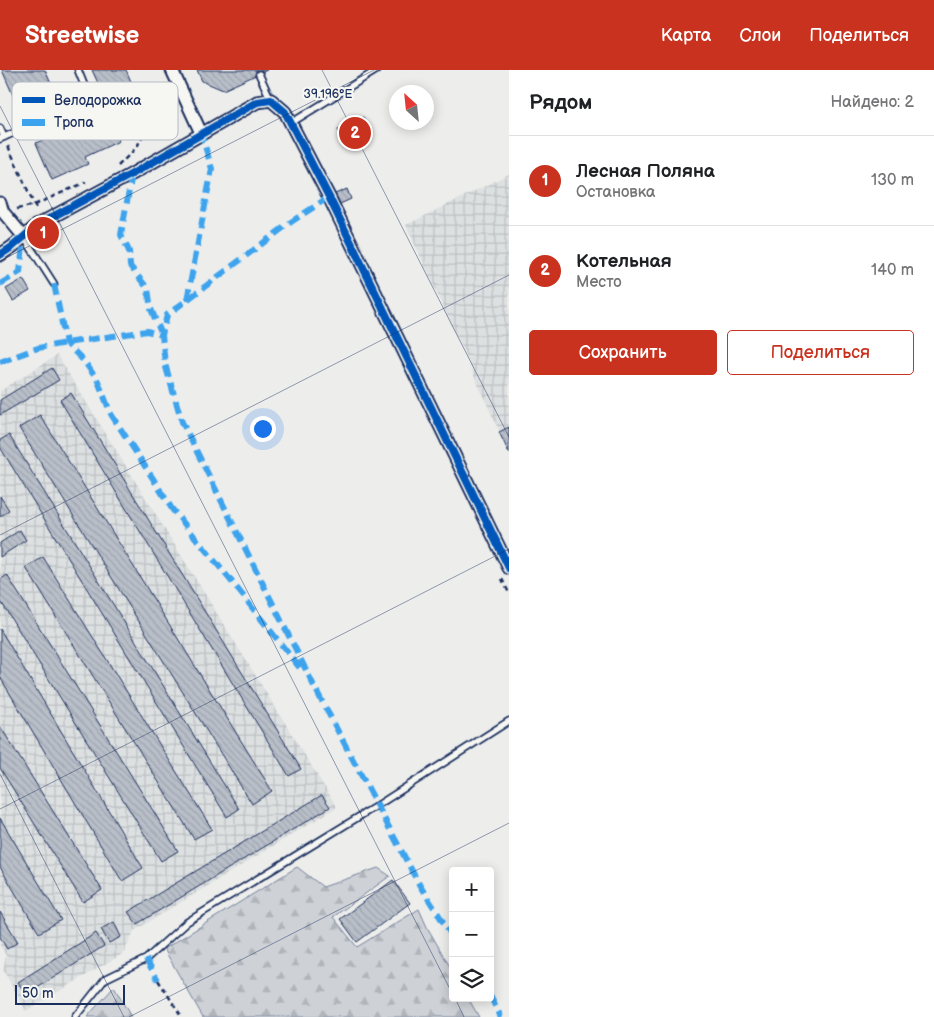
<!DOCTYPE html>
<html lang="ru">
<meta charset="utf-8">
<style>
:root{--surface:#fff;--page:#f2f2f2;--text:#202124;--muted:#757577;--line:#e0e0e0;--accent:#c8321e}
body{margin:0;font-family:"Balsamiq Sans",sans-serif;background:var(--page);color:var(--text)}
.controls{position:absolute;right:15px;bottom:15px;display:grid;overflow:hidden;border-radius:5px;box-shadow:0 2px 12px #0003}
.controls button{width:45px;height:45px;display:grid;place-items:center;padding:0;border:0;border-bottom:1px solid var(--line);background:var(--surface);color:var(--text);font:25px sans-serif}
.compass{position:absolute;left:389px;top:15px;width:45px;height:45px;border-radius:50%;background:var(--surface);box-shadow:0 2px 12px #0003;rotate:333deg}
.scale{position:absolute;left:15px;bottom:12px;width:110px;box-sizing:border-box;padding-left:5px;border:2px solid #1b2f5e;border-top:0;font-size:14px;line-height:18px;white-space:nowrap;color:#1b2f5e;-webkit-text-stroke:4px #f6f6f2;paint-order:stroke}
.you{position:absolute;left:262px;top:358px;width:18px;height:18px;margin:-12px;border:4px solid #fff;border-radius:50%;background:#1a73e8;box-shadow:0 0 0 8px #1a73e833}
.badge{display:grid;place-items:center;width:32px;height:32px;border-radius:50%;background:var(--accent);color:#fff;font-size:16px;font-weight:700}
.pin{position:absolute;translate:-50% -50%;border:2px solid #fff;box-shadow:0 1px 5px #0006}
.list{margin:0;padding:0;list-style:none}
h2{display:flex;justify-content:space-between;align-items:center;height:65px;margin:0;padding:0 20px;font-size:21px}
h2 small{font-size:16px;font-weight:400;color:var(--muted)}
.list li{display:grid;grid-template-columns:32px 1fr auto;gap:15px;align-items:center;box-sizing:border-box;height:90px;padding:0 20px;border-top:1px solid var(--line)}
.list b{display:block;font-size:19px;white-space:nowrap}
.list p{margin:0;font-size:16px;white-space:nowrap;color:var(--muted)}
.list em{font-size:16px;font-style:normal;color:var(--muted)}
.actions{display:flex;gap:10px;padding:15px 20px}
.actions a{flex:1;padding:11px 0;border:1px solid var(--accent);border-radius:5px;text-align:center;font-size:18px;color:var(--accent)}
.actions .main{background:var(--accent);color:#fff}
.icon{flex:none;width:28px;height:28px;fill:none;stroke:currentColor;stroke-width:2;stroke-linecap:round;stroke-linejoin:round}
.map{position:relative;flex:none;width:509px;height:947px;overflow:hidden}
header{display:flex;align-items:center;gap:30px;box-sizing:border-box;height:70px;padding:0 25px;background:var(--accent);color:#fff}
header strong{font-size:24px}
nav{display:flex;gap:28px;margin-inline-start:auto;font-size:18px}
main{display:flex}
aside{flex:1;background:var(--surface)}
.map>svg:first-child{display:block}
</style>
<header>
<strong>Streetwise</strong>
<nav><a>Карта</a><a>Слои</a><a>Поделиться</a></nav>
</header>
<main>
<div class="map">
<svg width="509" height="947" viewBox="0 0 509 947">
<defs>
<pattern id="industrial-grid" width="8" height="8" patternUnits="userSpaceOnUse" patternTransform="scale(1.25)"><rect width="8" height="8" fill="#dde0e1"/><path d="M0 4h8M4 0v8" fill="none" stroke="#bdc0c3"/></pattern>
<pattern id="forest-firs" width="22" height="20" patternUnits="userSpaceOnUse" patternTransform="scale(1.25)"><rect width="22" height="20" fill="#ced2d7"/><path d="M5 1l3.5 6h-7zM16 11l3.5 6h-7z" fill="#b0b5bb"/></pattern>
<pattern id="building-back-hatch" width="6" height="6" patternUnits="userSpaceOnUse" patternTransform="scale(1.25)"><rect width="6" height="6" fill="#b9bfc8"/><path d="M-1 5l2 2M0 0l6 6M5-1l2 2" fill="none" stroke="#9ea4ae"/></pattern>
</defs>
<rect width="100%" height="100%" fill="#edeeec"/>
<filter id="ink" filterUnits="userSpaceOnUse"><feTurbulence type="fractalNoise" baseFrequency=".02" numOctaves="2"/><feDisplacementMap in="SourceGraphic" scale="10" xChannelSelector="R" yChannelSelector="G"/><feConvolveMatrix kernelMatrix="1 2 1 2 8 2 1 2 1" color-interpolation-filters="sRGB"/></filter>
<g filter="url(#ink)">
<g fill="url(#industrial-grid)">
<polygon points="509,104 509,383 406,155"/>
<polygon points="57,285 337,737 134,861 124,883 26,941 3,900 6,886 0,876 0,321"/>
</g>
<g fill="url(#forest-firs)" stroke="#74809a">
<polygon points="297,797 323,817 378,798 390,806 333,847 357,877 419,839 427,857 453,902 453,928 468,928 479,947 203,947 164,879"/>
<polygon points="114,917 131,947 87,947"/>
</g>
<g fill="url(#building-back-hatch)" stroke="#1b2f5e">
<polygon points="2,0 45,0 52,16 16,32"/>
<polygon points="92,0 126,0 147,48 115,62 119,71 85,87 88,94 52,110 36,73 105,42 98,27 103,24"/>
<polygon points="197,0 267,0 223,20 202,11"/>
<polygon points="363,47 372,65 347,78 338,60"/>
<polygon points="347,119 351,129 340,134 335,124"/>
<polygon points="23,209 30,221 13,231 6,219"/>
<polygon points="52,298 59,310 0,345 0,330"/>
<polygon points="71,323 301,699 289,706 60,330"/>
<polygon points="40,345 272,721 252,734 19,358"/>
<polygon points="509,357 509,383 499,362"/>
<polygon points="9,365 239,739 227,747 0,377 0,370"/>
<polygon points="0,426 9,440 0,447"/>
<polygon points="20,460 26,470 0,487 0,473"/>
<polygon points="43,487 212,759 194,769 26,498"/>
<polygon points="7,505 178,781 161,791 0,530 0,510"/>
<polygon points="0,559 143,798 122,811 0,607"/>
<polygon points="0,656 102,820 83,832 0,698"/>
<polygon points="322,725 330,737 137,854 128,842"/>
<polygon points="0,748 61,850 39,863 0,797"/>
<polygon points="393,810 410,833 357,872 340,849"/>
<polygon points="0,842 18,872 7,879 0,867"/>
<polygon points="114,852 121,867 109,873 101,859"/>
<polygon points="96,863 104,876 26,925 18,912"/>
</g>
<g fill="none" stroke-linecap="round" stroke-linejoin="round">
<defs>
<g id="service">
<polyline points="259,4 271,30"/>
<polyline points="291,53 377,0"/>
<polyline points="0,58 4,67"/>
<polyline points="0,69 69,38 84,15 78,0"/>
<polyline points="24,167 54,214"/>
<polyline points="75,947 105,909 146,889 187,852 378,735 509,651"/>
</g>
<g id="minor">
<polyline points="172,0 201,63"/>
<polyline points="0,133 3,142 24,167"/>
<polyline points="0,185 12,177 39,154 132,104 257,32 271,30 285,42 329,127 509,498"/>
</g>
</defs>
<use href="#service" stroke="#1b2f5e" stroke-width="9"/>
<use href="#minor" stroke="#1b2f5e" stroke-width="15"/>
<g stroke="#1b2f5e" stroke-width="2.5" stroke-dasharray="5 4" stroke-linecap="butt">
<polyline points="8,76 37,141"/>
<polyline points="118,96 137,77 166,16"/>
<polyline points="17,139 34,135 86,112"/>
<polyline points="502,509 509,523"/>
<polyline points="158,910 182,947"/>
</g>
<use href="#service" stroke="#f6f6f2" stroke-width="5.5"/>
<use href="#minor" stroke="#f6f6f2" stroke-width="11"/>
<g stroke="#3da3ed" stroke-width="6" stroke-dasharray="12 6" stroke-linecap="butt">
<polyline points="132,104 121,165 129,181 130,196 148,219 151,239 162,265"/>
<polyline points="329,127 291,152 167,245 162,265 165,294 182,352 315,618 420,816 453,867"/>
<polyline points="0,214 20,202 24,167"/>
<polyline points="54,214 66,273 84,291 98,311 111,344 152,407 172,439 232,512 303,602"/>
<polyline points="187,230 212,99 201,63"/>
<polyline points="0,292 38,278 66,273 147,261 162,265"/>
<polyline points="146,889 158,910"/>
<polyline points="490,926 501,947"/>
</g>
<defs>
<polyline id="cycleway" points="0,185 12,177 39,154 132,104 257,32 271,30 285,42 329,127 509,498"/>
</defs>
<use href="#cycleway" stroke="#f6f6f2" stroke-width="11"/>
<use href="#cycleway" stroke="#0057b8" stroke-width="8"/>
</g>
</g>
<path fill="none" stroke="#1b2f5e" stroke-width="1" stroke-opacity="0.45" d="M322,0l187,367M0,36l453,889M0,191l374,-191M0,465l509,-260M0,704l124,243M0,739l509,-260M455,928l9,19M129,947l380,-194"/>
<rect x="12" y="12" width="166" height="58" rx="8" fill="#f6f6f2" stroke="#b4bac6" stroke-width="1"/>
<rect x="22" y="27" width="23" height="6" fill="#0057b8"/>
<rect x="22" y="49" width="23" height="7" fill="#3da3ed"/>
<g font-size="14" fill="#1b2f5e">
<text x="54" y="35">Велодорожка</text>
<text x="54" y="57">Тропа</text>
</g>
<g font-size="12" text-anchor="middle" fill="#1b2f5e" stroke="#f6f6f2" stroke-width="4.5" stroke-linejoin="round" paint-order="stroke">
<text x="328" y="28">39.196°E</text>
</g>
</svg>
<div class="controls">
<button>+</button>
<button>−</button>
<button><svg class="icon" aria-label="layers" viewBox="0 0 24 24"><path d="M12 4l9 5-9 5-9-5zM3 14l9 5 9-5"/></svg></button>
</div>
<svg class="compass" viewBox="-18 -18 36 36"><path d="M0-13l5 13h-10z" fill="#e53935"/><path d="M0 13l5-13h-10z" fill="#757577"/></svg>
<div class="scale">50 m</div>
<div class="you"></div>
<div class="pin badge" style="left:43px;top:163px">1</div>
<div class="pin badge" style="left:355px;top:63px">2</div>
</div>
<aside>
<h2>Рядом<small>Найдено: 2</small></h2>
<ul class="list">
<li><span class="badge">1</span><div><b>Лесная Поляна</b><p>Остановка</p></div><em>130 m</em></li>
<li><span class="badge">2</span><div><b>Котельная</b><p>Место</p></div><em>140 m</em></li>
</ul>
<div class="actions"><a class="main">Сохранить</a><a>Поделиться</a></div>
</aside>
</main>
